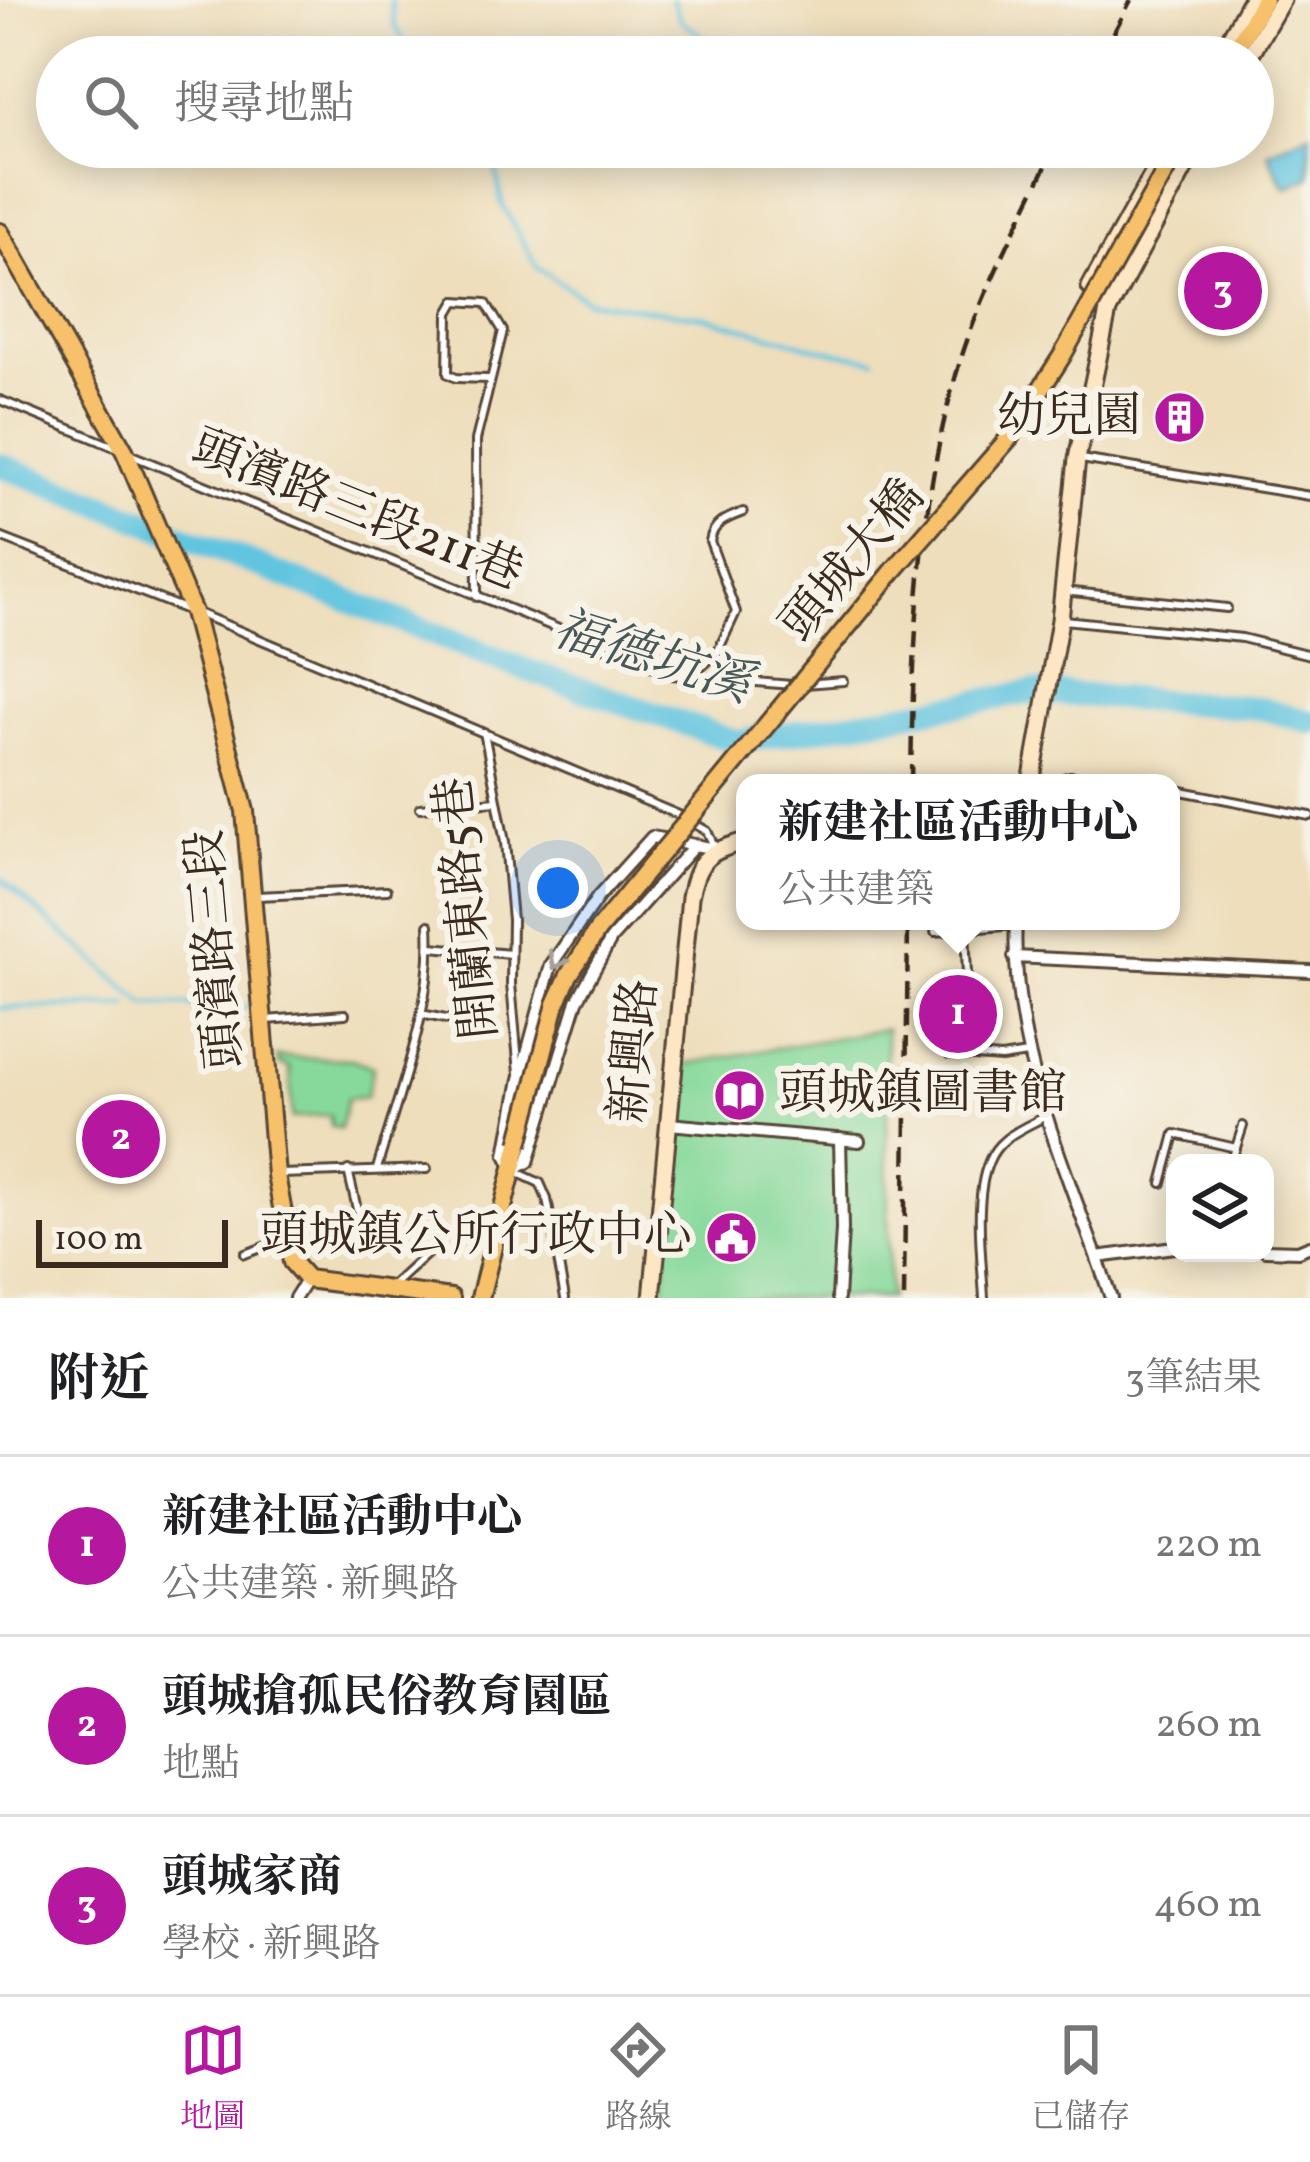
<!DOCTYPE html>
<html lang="zh-TW">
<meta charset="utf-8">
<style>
:root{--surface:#fff;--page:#f2f2f2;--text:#202124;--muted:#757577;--line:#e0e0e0;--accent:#b5179e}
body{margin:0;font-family:Vollkorn,"Noto Serif TC",serif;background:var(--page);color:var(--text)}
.controls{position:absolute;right:36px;bottom:36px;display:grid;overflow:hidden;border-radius:24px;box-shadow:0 6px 30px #0003}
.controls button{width:108px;height:108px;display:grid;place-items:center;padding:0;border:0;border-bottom:3px solid var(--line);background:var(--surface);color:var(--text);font:60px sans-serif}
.scale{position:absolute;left:36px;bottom:30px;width:192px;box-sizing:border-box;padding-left:12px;border:6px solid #3b2a1e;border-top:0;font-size:33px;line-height:42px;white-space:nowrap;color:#3b2a1e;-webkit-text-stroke:9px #f7f3e8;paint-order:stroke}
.you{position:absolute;left:558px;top:888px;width:42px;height:42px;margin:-30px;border:9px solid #fff;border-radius:50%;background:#1a73e8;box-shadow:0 0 0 18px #1a73e833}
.badge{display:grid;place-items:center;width:78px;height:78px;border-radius:50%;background:var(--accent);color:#fff;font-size:39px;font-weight:700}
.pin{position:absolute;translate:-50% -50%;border:6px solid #fff;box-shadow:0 3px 12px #0006}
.popup{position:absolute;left:736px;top:774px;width:444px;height:156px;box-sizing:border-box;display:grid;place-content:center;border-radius:24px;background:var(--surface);filter:drop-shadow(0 3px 9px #0005);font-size:39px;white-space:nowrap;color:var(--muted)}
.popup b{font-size:45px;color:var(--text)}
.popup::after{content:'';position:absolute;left:50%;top:100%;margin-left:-24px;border:24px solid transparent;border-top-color:var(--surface)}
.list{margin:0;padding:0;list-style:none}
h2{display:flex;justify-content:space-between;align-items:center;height:156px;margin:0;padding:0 48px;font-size:51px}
h2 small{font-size:39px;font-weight:400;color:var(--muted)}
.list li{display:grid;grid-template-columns:78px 1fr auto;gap:36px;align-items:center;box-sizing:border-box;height:180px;padding:0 48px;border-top:3px solid var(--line)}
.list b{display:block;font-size:45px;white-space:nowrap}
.list p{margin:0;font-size:39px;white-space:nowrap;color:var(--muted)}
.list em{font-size:39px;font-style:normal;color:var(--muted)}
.icon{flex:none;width:66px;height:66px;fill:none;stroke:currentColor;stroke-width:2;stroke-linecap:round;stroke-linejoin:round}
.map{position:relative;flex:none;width:1310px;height:1298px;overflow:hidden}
.search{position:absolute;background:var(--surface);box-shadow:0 6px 30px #0003;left:36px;right:36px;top:36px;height:132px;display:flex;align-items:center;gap:30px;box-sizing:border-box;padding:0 42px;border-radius:66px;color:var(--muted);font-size:45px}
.sheet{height:696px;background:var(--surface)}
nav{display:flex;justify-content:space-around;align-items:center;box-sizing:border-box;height:168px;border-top:3px solid var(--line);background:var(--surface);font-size:33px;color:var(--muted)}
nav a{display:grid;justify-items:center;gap:6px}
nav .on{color:var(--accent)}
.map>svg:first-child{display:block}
</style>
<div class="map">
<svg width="1310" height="1298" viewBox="0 0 1310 1298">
<rect width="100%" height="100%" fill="#f7f3e8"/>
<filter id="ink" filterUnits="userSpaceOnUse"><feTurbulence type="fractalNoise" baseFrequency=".00833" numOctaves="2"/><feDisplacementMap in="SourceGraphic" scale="24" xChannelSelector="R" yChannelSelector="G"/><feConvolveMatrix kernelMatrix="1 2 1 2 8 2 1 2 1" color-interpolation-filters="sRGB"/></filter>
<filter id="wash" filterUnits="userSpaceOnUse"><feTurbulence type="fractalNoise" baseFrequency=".004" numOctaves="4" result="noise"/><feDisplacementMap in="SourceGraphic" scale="48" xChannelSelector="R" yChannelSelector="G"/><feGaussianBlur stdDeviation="2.7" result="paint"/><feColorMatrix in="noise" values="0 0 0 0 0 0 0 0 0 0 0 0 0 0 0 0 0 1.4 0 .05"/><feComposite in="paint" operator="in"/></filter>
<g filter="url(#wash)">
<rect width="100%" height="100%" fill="#eedebc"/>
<g fill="#87d99b" stroke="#61825c" stroke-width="3">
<polygon points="886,1029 889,1298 663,1298 680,1065"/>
<polygon points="277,1057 352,1059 373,1067 366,1097 347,1099 340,1128 331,1127 330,1115 292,1118 290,1068 279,1064"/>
</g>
<polygon fill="#62c5e0" stroke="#4e787f" stroke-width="3" points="1310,133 1310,177 1285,188 1268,153"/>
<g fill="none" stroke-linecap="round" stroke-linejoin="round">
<g stroke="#62c5e0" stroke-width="4.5">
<polyline points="391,0 394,24 414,57"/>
<polyline points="672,0 681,21 734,57"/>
<polyline points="492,147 502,204 537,267 588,301 705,317 816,348 875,360"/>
<polyline points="0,878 146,1005 188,1005 209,1010 228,1003 248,1008"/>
<polyline points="0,1008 128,1006"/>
</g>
<polyline stroke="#62c5e0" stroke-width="24" points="0,465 521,668 737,742 1033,692 1261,708 1310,722"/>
</g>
</g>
<g filter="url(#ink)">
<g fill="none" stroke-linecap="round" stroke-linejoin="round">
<defs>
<g id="lane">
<polyline points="0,400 117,448"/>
<polyline points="129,454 672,675 792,685"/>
<polyline points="1081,459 1310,496"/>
<polyline points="0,537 187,610"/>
<polyline points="1063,591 1227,608"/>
<polyline points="477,597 476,440 503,331 486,303 456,301 449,313 448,374 456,378 489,379"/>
<polyline points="200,614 679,815 707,831 714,846"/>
<polyline points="1064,620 1242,638 1310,655"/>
<path d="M690,677l27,-24 19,-41 -26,-71c3,-18 17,-23 33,-29"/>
<polyline points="805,684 843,681"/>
<polyline points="484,732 505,842 512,920 511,984 519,1073"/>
<polyline points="1048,783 1070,776 1127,783"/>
<polyline points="1171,789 1310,816"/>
<polyline points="420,808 496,801"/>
<polyline points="257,896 387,890"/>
<polyline points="965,929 967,975"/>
<polyline points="935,932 1016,925"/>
<polyline points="431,947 511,954"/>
<polyline points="421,1014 455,1021"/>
<polyline points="266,1020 345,1014"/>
<polyline points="949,1054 1001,1058 1027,1054"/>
<polyline points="1231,1163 1243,1126"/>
<path d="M377,1169c22,-78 57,-162 52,-244"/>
<polyline points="348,1170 360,1222"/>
<polyline points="514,1171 540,1183 547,1199 565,1298"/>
<polyline points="281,1174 427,1169"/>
<polyline points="1162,1183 1175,1134 1236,1148"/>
<polyline points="245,1254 285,1239"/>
<polyline points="391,1287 428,1253"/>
<path d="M984,1298c-2,-40 -12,-107 8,-143 11,-20 36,-29 54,-39"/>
</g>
<g id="street">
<polyline points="695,845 611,939 577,1001 528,1162 514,1170 506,1155 520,1079 551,965 598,897 652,837 716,849"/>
<path d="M1016,921c-7,131 54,255 95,377"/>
<polyline points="1014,957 1310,971"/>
<polyline points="669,1124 859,1141"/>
<polyline points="1265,1250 1298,1251 1310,1246"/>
<polyline points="1097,1257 1175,1247"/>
<polyline points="295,1298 307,1279"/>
<polyline points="838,1298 842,1229 840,1139"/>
</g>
<g id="secondary">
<polyline points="1219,57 1251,0"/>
<polyline points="1249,57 1282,0"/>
<polyline points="1103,304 1090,287 1168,147"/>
<polyline points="1031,783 1060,620 1077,459 1108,311 1196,147"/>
<path d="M652,1298l38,-401c8,-39 18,-45 55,-56"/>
</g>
<g id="primary">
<polyline points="1231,57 1264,0"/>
<polyline points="0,232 125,452 193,612 245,811 276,1175 292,1262 307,1279 451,1298"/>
<polyline points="480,1298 519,1144"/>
</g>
</defs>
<use href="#lane" stroke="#564536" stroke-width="12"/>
<use href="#street" stroke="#564536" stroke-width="16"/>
<use href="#secondary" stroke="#564536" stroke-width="21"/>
<use href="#primary" stroke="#564536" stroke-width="22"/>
<use href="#lane" stroke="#fff" stroke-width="6"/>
<use href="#street" stroke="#fff" stroke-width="10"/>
<use href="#secondary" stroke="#fce6c4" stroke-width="15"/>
<use href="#primary" stroke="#f7c06b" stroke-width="16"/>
<g stroke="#3b2a1e" stroke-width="4.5" stroke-dasharray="18 9" stroke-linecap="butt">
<polyline points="1101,57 1131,0"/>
<path d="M911,783c2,-140 7,-283 48,-418 23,-75 63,-147 96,-218"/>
<polyline points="904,1298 908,921"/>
</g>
<defs>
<polyline id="primary-bridge" points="519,1144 556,1004 569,975 597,931 895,569 1010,437 1062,356 1179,147"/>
</defs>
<use href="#primary-bridge" stroke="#564536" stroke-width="22" stroke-linecap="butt"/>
<use href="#primary-bridge" stroke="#f7c06b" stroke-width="16"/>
</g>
<defs><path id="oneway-chevron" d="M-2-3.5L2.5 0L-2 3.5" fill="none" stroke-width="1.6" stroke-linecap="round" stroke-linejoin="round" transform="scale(3)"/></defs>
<use stroke="#a79f9a" href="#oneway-chevron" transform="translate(557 961) rotate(118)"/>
</g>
<defs>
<symbol id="building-disc" viewBox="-11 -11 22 22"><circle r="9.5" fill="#b5179e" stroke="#f7f3e8"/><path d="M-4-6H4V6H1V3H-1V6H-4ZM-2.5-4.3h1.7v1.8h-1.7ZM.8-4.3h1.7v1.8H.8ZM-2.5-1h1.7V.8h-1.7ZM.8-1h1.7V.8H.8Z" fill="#fff"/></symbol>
<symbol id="library-disc" viewBox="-11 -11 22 22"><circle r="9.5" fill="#b5179e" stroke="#f7f3e8"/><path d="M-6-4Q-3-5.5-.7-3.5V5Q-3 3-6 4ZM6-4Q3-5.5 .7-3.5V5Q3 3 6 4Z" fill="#fff"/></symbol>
<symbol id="civic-disc" viewBox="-11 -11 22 22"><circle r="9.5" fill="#b5179e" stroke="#f7f3e8"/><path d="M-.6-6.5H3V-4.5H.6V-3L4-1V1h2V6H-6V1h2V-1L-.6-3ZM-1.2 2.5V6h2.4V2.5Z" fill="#fff"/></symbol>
</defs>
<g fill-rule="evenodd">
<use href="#building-disc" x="1150" y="388" width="59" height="59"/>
<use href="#library-disc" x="710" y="1066" width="59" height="59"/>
<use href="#civic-disc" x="702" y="1208" width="59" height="59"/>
</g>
<g text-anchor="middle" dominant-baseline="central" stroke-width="12" stroke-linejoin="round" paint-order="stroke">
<g font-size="48" fill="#3b2a1e" stroke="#f7f3e8" text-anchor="end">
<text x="1141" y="418">幼兒園</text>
<text x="779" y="1095" text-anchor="start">頭城鎮圖書館</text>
<text x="692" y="1237">頭城鎮公所行政中心</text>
</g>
<g font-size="48" fill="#3b2a1e" stroke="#f7f3e8">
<text transform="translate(357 512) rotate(22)">頭濱路三段211巷</text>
<text transform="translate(854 562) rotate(-50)">頭城大橋</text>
<text transform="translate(469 908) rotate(-96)">開蘭東路5巷</text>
<text transform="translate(217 949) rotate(-95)">頭濱路三段</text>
<text transform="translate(636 1051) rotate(-85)">新興路</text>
</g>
<g font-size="51" font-style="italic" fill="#475858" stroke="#f7f3e8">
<text transform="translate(652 659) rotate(17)">福德坑溪</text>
</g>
</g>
</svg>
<div class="controls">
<button><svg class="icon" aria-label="layers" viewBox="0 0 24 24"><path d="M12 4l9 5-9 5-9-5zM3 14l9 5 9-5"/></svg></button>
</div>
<div class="scale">100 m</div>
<div class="you"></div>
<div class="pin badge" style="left:958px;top:1014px">1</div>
<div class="popup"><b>新建社區活動中心</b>公共建築</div>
<div class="pin badge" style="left:121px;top:1139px">2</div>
<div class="pin badge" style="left:1223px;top:291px">3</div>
<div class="search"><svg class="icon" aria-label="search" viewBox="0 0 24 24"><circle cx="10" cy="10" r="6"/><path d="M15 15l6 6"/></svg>搜尋地點</div>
</div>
<section class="sheet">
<h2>附近<small>3筆結果</small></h2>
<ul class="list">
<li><span class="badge">1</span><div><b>新建社區活動中心</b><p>公共建築 · 新興路</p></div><em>220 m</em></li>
<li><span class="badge">2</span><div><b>頭城搶孤民俗教育園區</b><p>地點</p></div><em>260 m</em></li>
<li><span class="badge">3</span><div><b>頭城家商</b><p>學校 · 新興路</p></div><em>460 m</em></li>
</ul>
</section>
<nav>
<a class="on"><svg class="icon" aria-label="map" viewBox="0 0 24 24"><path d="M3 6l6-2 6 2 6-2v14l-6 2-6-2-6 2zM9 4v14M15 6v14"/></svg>地圖</a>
<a><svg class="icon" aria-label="directions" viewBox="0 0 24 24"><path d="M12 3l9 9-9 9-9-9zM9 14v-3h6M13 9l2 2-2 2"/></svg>路線</a>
<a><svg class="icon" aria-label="saved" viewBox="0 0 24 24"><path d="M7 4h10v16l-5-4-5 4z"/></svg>已儲存</a>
</nav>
